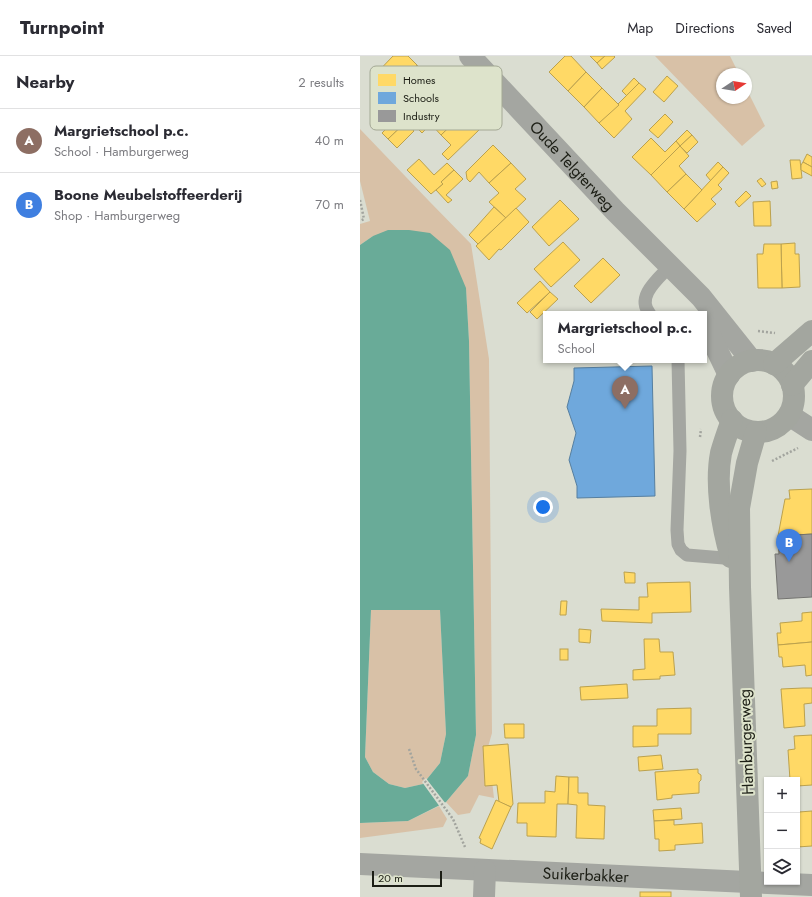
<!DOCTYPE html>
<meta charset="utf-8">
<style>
:root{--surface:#fff;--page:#f7f7f7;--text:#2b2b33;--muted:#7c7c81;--line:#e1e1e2;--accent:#111827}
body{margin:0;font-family:Jost,sans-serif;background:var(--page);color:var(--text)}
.controls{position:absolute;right:12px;bottom:12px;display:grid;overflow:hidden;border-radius:0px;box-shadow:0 1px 3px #0004}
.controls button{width:36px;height:36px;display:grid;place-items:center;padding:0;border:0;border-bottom:1px solid var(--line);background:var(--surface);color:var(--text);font:20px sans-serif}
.compass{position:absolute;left:356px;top:12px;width:36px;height:36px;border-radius:50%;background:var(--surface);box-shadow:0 1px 3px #0004;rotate:78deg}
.scale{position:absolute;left:12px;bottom:10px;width:70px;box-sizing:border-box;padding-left:4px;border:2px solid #1c1e15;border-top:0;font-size:11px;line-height:14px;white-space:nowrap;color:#1c1e15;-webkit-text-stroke:3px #dde3cb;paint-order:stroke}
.you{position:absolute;left:183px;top:451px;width:14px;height:14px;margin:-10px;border:3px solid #fff;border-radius:50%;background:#1a73e8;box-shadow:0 0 0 6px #1a73e833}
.badge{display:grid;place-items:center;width:26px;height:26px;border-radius:50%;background:var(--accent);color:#fff;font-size:13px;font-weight:700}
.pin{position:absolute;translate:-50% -33px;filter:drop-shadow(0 1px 2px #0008)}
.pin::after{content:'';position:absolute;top:21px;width:14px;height:12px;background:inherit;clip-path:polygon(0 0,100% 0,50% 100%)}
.popup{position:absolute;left:183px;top:255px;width:164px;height:52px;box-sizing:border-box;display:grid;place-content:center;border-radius:0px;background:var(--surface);filter:drop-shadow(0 1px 3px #0005);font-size:13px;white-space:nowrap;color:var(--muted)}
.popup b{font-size:15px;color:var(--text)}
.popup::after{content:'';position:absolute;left:50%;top:100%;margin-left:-8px;border:8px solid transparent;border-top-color:var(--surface)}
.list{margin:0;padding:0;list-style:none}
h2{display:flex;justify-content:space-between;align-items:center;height:52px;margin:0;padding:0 16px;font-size:17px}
h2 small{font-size:13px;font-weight:400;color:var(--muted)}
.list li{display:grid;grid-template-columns:26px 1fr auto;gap:12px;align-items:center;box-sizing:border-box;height:64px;padding:0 16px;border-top:1px solid var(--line)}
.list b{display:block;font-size:15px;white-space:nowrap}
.list p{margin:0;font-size:13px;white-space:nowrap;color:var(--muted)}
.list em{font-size:13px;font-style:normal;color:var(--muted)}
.icon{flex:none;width:22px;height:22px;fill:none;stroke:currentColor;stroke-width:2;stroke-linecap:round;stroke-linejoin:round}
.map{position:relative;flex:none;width:452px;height:841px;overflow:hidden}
header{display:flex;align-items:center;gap:24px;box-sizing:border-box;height:56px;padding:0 20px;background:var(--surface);border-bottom:1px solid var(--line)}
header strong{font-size:19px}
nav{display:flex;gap:22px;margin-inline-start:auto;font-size:14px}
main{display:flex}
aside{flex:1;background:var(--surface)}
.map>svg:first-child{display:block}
</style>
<header>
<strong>Turnpoint</strong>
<nav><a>Map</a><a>Directions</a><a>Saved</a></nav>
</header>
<main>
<aside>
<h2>Nearby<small>2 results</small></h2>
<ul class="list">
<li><span class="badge" style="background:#8d6e63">A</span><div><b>Margrietschool p.c.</b><p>School · Hamburgerweg</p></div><em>40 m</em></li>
<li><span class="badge" style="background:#3f7fe0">B</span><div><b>Boone Meubelstoffeerderij</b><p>Shop · Hamburgerweg</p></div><em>70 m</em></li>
</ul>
</aside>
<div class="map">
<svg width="452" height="841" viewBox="0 0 452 841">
<rect width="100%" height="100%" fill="#daddd1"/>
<g fill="#d8c1a7">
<polygon points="295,0 370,0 379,18 362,18 362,42 386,42 386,32 405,70 382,90"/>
<polygon points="0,73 69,145 111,188 129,303 132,677 128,691 134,742 119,739 110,757 98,759 86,746 108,720 116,679 109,285 106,233 13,180 0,189 0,168 10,165 0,125"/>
<polygon points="11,554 80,554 86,678 80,707 63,728 45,732 29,728 13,716 5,701"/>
<polygon points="79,750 87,763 83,771 0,782 0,767 48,765"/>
</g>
<path fill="#69ab98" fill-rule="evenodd" d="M28,174h21l21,3 20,17 16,38 3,53 7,394 -8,41 -22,26 -38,19 -48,2v-578l13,-9zM11,554h69l6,124 -6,29 -17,21 -18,4 -16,-4 -16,-12 -8,-15z"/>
<polygon fill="#daddd1" points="66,722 68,725 86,748 80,751 62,726"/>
<g fill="#ffd966" stroke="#bba14e">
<polygon points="33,0 48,0 57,9 36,30 26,19 17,29 11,23"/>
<polygon points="205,0 211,0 226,16 208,35 189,16"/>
<polygon points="230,0 245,0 237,7"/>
<polygon points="245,0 254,0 255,1 242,13 237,7"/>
<polygon points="57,9 74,26 43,56 36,48 46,39 36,30"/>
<polygon points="226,16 242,32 224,51 208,35"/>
<polygon points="307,20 318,30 304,46 293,36"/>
<polygon points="274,22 279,27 267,40 262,35"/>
<polygon points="279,27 286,33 265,55 272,63 254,82 239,67"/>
<polygon points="242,32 259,49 239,67 224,51"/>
<polygon points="86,40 103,58 81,79 71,68 62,77 55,70"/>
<polygon points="103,58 119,74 88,104 82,98 91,89 81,79"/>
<polygon points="305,58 313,66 298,82 289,74"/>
<polygon points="40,59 46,66 28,83 22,77"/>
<polygon points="46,66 54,75 37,92 28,83"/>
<polygon points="327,74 332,79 320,90 316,85"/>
<polygon points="332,79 338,86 327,97 320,90"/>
<polygon points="291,82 305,96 316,85 320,90 291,119 272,101"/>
<polygon points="133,89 151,107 129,127 119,116 110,126 107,123 106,116"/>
<polygon points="320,90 329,100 319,110 326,118 307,136 291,119"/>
<polygon points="447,98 452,101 452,111 443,106"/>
<polygon points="59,103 74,119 87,107 94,114 81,126 83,128 71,138 47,114"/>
<polygon points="430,104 440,104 442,122 432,123"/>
<polygon points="358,106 363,111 351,125 346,119"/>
<polygon points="443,106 452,111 452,120 441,114 441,109"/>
<polygon points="151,107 166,123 155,133 166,143 146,162 129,146 139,137 129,127"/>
<polygon points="363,111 369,117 358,129 362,133 351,143 356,148 337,166 324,153"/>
<polygon points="94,114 103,123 86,139 92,144 88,147 76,134 83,128 81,126"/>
<polygon points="326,118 342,134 324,153 307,136"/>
<polygon points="401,122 406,128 402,131 397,125"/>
<polygon points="417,125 418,132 412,133 411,126"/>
<polygon points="386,135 391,140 379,151 375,146"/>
<polygon points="200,144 219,163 189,190 172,171"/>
<polygon points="410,145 411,170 394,170 393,146"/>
<polygon points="134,151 146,162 118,188 109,179"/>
<polygon points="156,152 169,166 141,194 139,193 129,204 116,190"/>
<polygon points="203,186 220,204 191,231 174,213"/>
<polygon points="435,187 435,198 439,198 440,231 422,232 421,188"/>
<polygon points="404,188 421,188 422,232 398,232 397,198 403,198"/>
<polygon points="243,202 260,219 231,247 214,230"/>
<polygon points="180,225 190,236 167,257 157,247"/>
<polygon points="190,236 198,243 177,263 170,256"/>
<polygon points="452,433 452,478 418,480 425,443 430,443 429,434"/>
<polygon points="264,516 275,517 275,527 265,527"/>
<polygon points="330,526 331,556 292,557 292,567 242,565 241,553 279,554 279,541 288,541 287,527"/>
<polygon points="201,545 207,545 206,559 200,559"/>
<polygon points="452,556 452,586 418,589 417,577 421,577 420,567 442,565 442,557"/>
<polygon points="219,573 231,574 230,587 219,586"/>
<polygon points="284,583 299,583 300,596 313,596 315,619 300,620 300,623 273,624 273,614 285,613"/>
<polygon points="452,586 452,619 446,620 445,609 423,611 422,601 419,601 418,589"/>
<rect x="200" y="593" width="8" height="11"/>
<polygon points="267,628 268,642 221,644 220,631"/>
<polygon points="443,632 452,632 452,647 444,648 445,670 424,672 421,633"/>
<polygon points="331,652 331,678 298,678 298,690 273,691 273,670 297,670 297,653"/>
<polygon points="144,668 164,668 164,682 145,682"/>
<polygon points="452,679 452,729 437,730 437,724 430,724 428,694 435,693 434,680"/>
<polygon points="148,688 153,748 151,751 139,746 137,729 125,730 123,690"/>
<polygon points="301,699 303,713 279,715 278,701"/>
<polygon points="338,713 338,717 341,719 341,724 339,726 339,737 312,739 312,742 297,744 295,716"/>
<polygon points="196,720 209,721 208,748 197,748 196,781 167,780 167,767 157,767 158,747 185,747 185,735 195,736"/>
<polygon points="209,721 218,721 218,737 228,737 228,749 245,750 244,783 216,782 217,749 208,748"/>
<polygon points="136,744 151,751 132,793 120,787 121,783 119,782"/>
<polygon points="321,752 322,763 294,765 293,754"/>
<polygon points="452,755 452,790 437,791 437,768 439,768 439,756"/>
<polygon points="314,764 314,769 342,767 343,787 315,789 315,794 299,795 299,783 295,783 294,765"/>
<rect x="280" y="836" width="31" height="5"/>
</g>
<polygon fill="#6fa8dc" stroke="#567fa0" points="292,310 295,440 217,442 217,430 209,404 216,377 207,351 214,325 214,312"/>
<polygon fill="#999" stroke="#747471" points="452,478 452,541 418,543 415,498 419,498 418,480"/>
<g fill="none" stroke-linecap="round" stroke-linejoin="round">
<g stroke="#a2a49e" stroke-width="2.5" stroke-dasharray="2 2" stroke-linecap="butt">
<polyline points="0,144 4,163 0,165"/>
<polyline points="398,275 415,277"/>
<polyline points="340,381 341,373"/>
<polyline points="412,405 438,392"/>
<polyline points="49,693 56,713 93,763 105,791"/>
</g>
<g stroke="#a4a6a1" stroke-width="13">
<path d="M290,258c-15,-17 8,-35 20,-48"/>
<polyline points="318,304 320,395 317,474 318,488 321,494 327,499 376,503"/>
</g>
<g stroke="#a4a6a1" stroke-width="22">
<path id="s1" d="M110,0l145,155 86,86 51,64"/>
<polyline points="344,267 369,319"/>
<polyline points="429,359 452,374"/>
<path id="s2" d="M0,808l452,21"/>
<polyline points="124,841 125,814"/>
</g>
<g stroke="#a3a69f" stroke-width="22">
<circle cx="398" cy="340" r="36"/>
<polyline points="414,308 452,275"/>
<polyline points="432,329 452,305"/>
<path d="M371,501c-9,-30 -16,-73 -10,-104 3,-11 7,-22 11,-33"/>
<polyline points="391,841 380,531 379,452 387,407 396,376"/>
</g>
</g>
<g text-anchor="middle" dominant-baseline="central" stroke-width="4" stroke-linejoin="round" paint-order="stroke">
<g font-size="16" fill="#1c1e15" stroke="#dde3cb">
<text stroke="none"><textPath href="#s1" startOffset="150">Oude Telgterweg</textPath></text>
<text transform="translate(386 686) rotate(-92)">Hamburgerweg</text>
<text stroke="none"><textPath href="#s2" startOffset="226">Suikerbakker</textPath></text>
</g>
</g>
<rect x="10" y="10" width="132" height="64" rx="6" fill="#dde3cb" stroke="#a3a894" stroke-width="1"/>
<rect x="18" y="18" width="18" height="12" fill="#ffd966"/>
<rect x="18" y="36" width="18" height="12" fill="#6fa8dc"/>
<rect x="18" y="54" width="18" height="12" fill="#999"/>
<g font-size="11" fill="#1c1e15">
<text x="43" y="28">Homes</text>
<text x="43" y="46">Schools</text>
<text x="43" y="64">Industry</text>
</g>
</svg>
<div class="controls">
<button>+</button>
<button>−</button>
<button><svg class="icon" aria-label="layers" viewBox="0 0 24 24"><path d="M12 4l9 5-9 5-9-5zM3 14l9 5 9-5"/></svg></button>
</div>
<svg class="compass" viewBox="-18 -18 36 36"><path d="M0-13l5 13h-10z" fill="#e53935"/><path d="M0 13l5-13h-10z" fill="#7c7c81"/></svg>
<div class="scale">20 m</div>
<div class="you"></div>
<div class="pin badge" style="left:265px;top:353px;background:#8d6e63">A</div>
<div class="popup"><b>Margrietschool p.c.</b>School</div>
<div class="pin badge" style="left:429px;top:506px;background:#3f7fe0">B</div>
</div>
</main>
